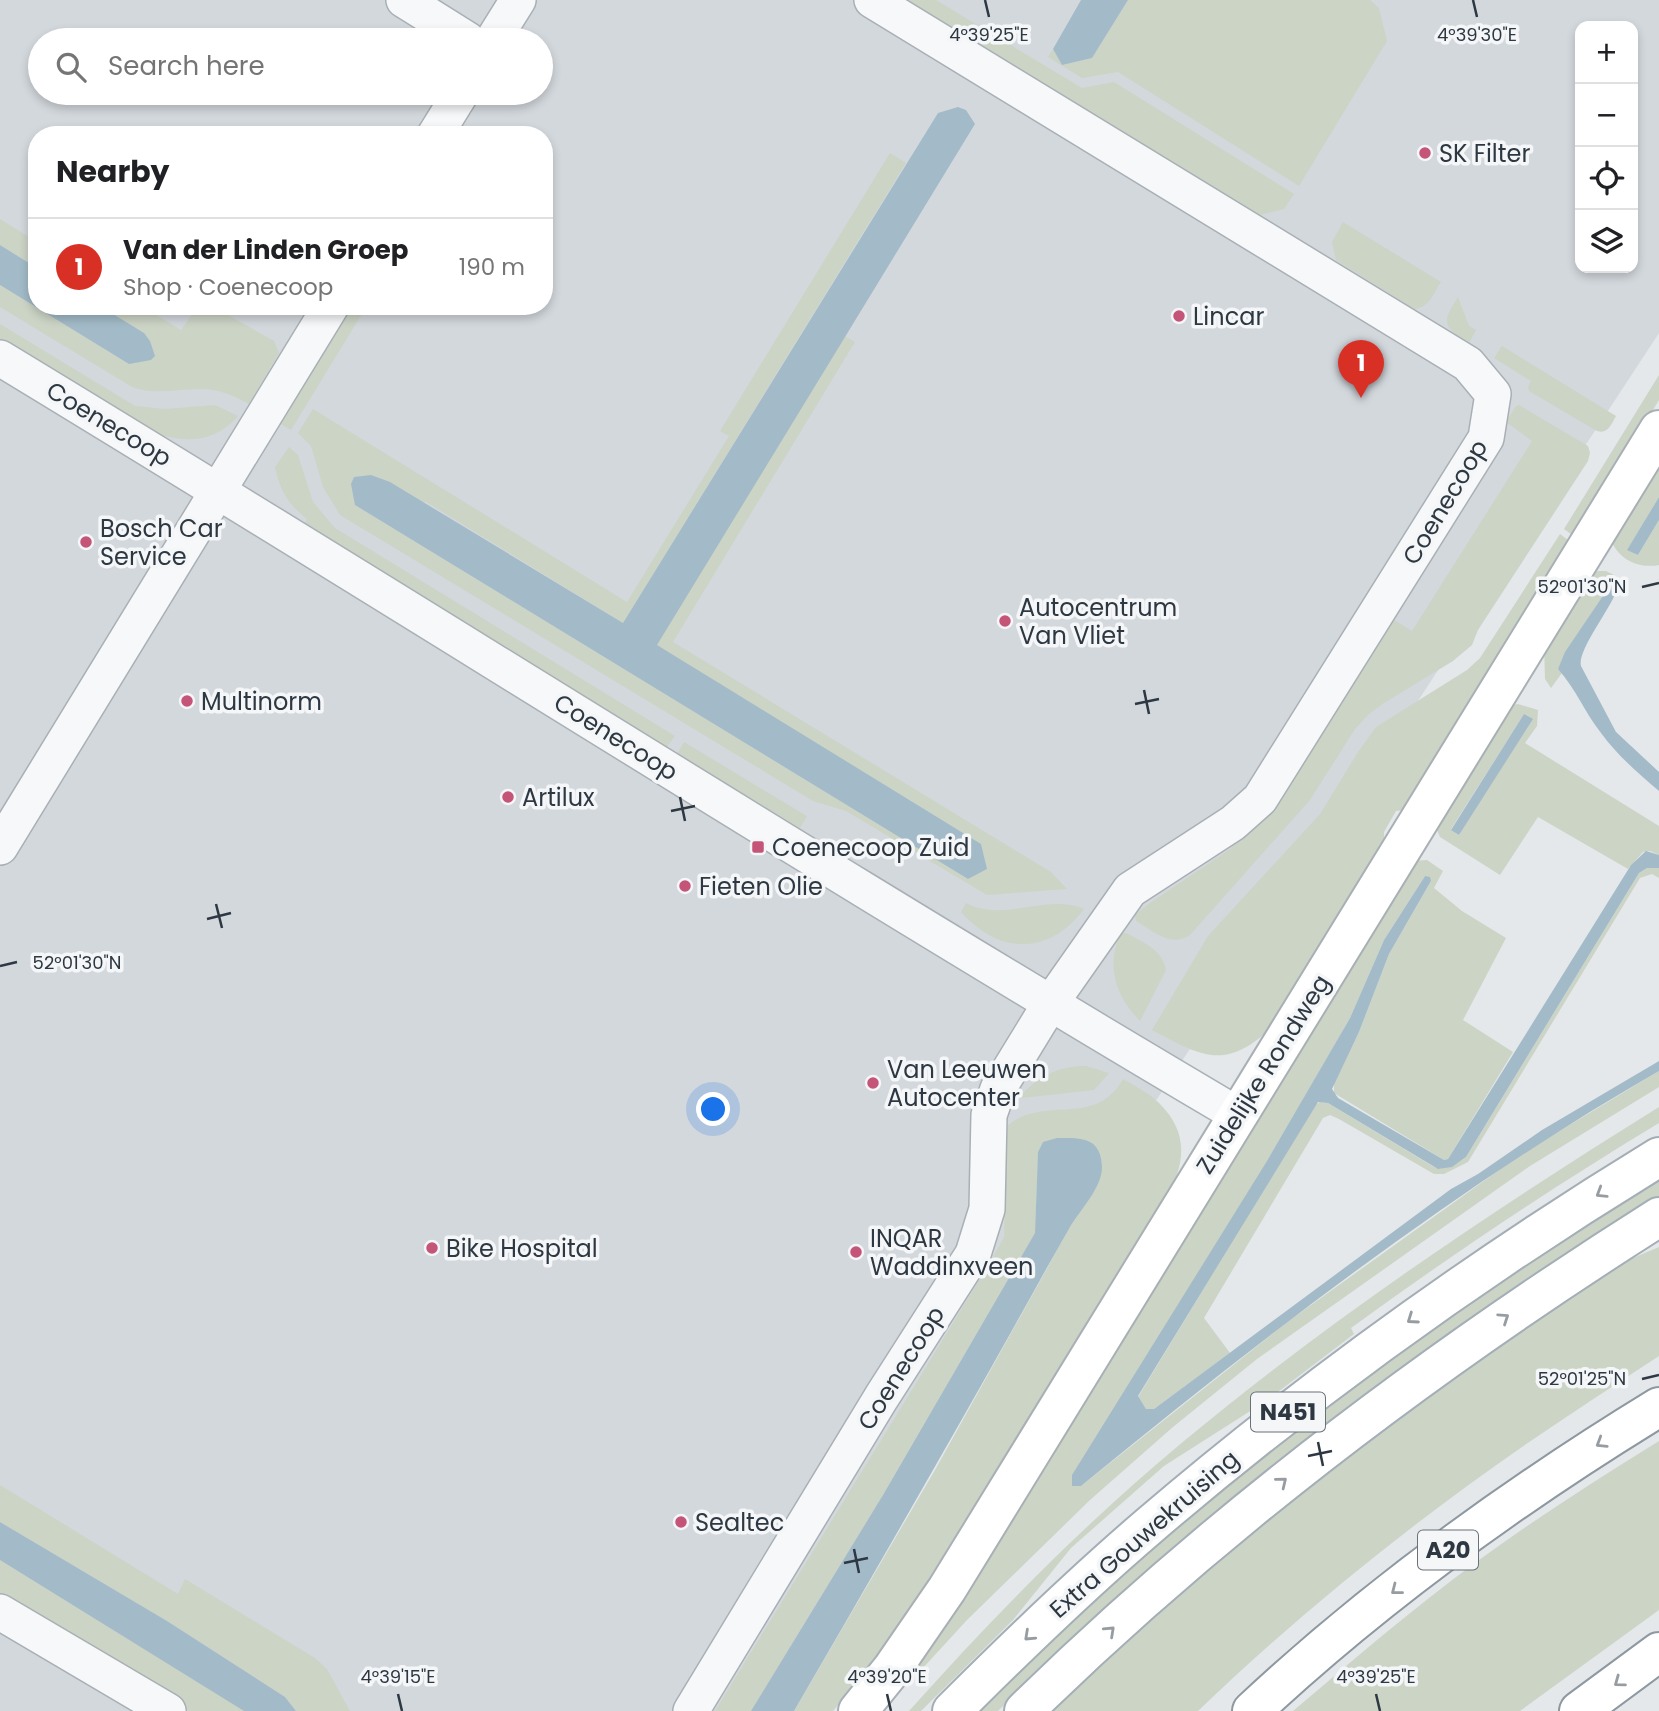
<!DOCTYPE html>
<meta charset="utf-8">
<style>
:root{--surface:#fff;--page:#f2f2f2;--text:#202124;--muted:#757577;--line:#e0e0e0;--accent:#d93025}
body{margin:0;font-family:Poppins,sans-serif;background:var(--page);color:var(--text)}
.controls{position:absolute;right:21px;top:21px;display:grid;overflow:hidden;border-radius:14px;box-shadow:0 4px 10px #0003}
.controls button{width:63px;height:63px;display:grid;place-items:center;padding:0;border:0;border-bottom:2px solid var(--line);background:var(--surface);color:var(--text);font:35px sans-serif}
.you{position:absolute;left:714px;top:1110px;width:24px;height:24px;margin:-18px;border:5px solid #fff;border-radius:50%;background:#1a73e8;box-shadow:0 0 0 10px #1a73e833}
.badge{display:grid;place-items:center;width:46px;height:46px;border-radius:50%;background:var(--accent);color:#fff;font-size:23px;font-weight:700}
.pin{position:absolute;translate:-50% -58px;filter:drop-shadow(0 2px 4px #0008)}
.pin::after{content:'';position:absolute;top:37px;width:24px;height:21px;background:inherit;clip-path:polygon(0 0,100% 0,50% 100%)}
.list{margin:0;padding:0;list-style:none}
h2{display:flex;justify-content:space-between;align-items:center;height:91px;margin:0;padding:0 28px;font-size:30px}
h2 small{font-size:23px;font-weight:400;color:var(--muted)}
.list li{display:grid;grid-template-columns:46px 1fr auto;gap:21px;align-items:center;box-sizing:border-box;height:98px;padding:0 28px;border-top:2px solid var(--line)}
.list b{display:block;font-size:26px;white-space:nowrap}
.list p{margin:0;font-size:23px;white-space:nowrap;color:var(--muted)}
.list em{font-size:23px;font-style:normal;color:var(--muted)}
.icon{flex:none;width:38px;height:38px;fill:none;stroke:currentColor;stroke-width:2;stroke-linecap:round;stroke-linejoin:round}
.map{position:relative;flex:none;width:1659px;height:1711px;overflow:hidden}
.search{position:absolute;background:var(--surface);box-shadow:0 4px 10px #0003;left:28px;top:28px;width:525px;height:77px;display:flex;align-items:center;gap:18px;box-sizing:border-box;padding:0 24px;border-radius:38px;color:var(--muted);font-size:26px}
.panel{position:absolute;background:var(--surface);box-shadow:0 4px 10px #0003;left:28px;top:126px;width:525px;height:189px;border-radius:28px}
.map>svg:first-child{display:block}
</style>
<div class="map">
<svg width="1659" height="1711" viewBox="0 0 1659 1711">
<rect width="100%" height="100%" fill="#e4e8eb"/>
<path fill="#d3d8dd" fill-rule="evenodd" d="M0,0h1659v333l-903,1378h-756zM1580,26h53v242h-53zM40,40h501v53h-501zM37,135h507v171h-507z"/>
<g fill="#ccd4c6" fill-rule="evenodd">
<polygon points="908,0 936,0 1082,88 1114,82 1294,194 1284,209 1260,215"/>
<polygon points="1128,0 1370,0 1379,8 1387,41 1299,186 1118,72 1082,78 1048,57 1053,49 1062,65 1092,58"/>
<polygon points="890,153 906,163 623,623 426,502 355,505 968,879 981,844 656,645 845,336 855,342 673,642 1051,872 1067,889 987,895 846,811 813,801 340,515 323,487 311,446 298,433 313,409 627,602 729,436 720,431"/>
<polygon points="0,219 37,242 37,268 0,245"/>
<path d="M1343,222l98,60c-8,12 -12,26 -27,27l-78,-49 -4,-18z"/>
<path d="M0,285l129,79 14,-31 -43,-27h42l39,24 17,-24h15l31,18 30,17 5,12 -30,51c-15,-8 -29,-15 -47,-15 -25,-1 -45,7 -70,-2l-132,-80z"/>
<path d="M1458,297l11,29 7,4 -7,13c-26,-16 -28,-20 -11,-46z"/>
<polygon points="363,312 291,430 279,423 344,317 351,313"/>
<path d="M0,324l135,82 30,3 50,-4 23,11c-23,27 -52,27 -84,17l-154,-93z"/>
<path d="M1502,346l114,70c-5,9 -9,20 -21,14l-66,-39 -1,-4 3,-6 -37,-23z"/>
<polygon points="1659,375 1659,400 1575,537 1564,529"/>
<path d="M1519,405l69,41 2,7 -2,8 -110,169 -6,15 -19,16 -69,42 -15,11 -14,15 -45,71 -120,135c-19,13 -37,-4 -54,-14l-1,-6 12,-10 83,-56 32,-31 126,-202 24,15 120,-190 -26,-19 10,-16z"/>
<path d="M289,447l9,8 15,47 22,26 340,208 -9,12 -363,-222 4,-7c-19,-15 -27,-28 -32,-52z"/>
<path d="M1659,459v38l-31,52 10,6 21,-35v45c-22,4 -41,-6 -49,-27z"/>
<path d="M1560,534l12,9 -167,267 -9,1 -12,21v13l-112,182c-46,44 -70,30 -120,3l56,-94 112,-122 38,-62 18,-25 91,-57 13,-12z"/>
<polygon points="1598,571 1606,571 1624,580 1616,592 1609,588 1558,669 1562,673 1551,688 1545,679 1544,645 1591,574"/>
<path d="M1518,704l20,6 -1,16 -12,17 134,83v29l-9,-4 -7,1 -15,17 -90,-52 -38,58 -60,-38 -6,-14 72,-117zM1523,716l-64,119 -8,-6z"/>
<polygon points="684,742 807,816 800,828 677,754"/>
<polygon points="1427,860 1443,871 1434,888 1462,911 1506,938 1463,1020 1513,1052 1448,1159 1444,1160 1334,1093 1334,1083 1359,1032 1389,954 1431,881 1425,876 1384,940 1350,1018 1081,1486 1286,1323 1520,1155 1659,1071 1659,1087 1530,1166 1257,1359 1173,1427 1090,1500 967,1620 922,1669 917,1666 1411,861"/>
<path d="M1647,868h12v10l-7,-4 -12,4 -172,284 -24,12h-10l-95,-55 -9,-4 -7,3 -119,200 26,35 -76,56h-8l-8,-12 177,-292 5,-3 8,1 106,64c10,4 24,-3 32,-10l173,-284z"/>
<path d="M966,903c38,20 80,-10 118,6 -35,47 -85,46 -123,3z"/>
<path d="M1121,933h5c18,10 36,16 40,37l-26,51c-24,-24 -35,-56 -19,-88z"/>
<path d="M1086,1066l23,7 -15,17 -72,8v-4c19,-19 37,-28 64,-28z"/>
<path d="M1123,1079c12,7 26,14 36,24 42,41 16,83 -9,123 -11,19 -23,37 -34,56 -9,5 -19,21 -19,32 -81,133 -159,281 -264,397h-39l141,-241 135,-243 26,-39 -53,-46 -5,10 -3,81 -152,262 -132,216h-36l276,-450 13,-24 3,-111c38,-32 88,3 116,-47z"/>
<path d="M1659,1107v16c-106,64 -208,132 -308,205l3,6 -88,67 -102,65 -93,82 -58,72 -92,91h-12c86,-96 176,-188 275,-270 149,-124 311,-232 475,-334z"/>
<path d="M1659,1178v18c-115,72 -230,147 -338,231 -113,88 -220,183 -323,284h-20c76,-75 154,-150 237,-218 141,-115 290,-218 444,-315z"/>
<path d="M1659,1247v109c-46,30 -92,60 -137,91 -114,79 -224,168 -324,264h-145l55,-54 104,-93 192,-152 215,-148z"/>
<path d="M1659,1441v169l-139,101h-227c45,-38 90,-77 136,-113 73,-58 151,-108 230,-157z"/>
<polygon points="0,1485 178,1594 185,1579 315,1658 327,1669 350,1711 296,1711 285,1697 167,1621 0,1522"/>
<polygon points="0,1560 240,1708 244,1711 189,1711 0,1595"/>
</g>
<g fill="#a3bbc8">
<polygon points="1081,0 1128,0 1092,58 1062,65 1053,49"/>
<polygon points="958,107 966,110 975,124 657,645 981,844 987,869 968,879 355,505 351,484 354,477 371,475 390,482 623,623 938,113"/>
<polygon points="0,245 37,268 37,306 100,306 144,333 150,341 155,356 151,360 129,364 0,285"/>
<polygon points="1659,497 1659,520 1638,555 1627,550"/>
<path d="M1609,587l7,5c-7,19 -39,59 -35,74l35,66 43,40v19c-21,-18 -42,-36 -58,-58 -16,-20 -25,-44 -43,-64l7,-17z"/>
<polygon points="1524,714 1533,719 1459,835 1451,830"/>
<path d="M1646,851l13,4v13h-12l-8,5 -173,284 -14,10 -14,2 -110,-66 -10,-1 -180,294 8,13h8l297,-220 27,-15 64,-44 117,-69v10c-204,117 -396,266 -578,415h-9v-11l195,-314 83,-143 34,-78 41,-64 5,1 1,4 -42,73 -30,78 -27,57 6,9 106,62 4,-1 183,-294z"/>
<path d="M1057,1138c23,0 44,-2 45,29 0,21 -22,43 -32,60 -7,12 -14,25 -21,37 -83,150 -169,299 -255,447h-43l132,-216 152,-262 3,-81 5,-10z"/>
<polygon points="0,1522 167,1621 285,1697 296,1711 244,1711 0,1560"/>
</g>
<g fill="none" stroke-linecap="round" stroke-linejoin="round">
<defs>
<g id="street">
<polyline points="404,0 468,40"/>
<polyline points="493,40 518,0"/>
<polyline points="435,135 461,93"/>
<path d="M0,358c414,251 821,511 1238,757"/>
<polyline points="0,847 331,306"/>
<polyline points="0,1612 168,1711"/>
<polyline points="691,1711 881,1398 973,1254 987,1209 989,1115 998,1089 1050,1004 1130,890 1233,823 1260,799 1486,438 1493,394 1468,364 872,0"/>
</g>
<polyline id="secondary" points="858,1711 892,1669 947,1589 1659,430"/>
<g id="primary">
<path d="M952,1711c63,-63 128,-126 197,-185 160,-137 330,-259 510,-369"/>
<path d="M1024,1711c193,-189 407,-350 635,-494"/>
</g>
<g id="highway">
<path d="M1252,1711c123,-115 263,-216 407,-304"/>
<polyline points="1579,1711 1659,1652"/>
</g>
</defs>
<use href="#street" stroke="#a9b0b5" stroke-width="38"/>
<use href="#secondary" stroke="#a9b0b5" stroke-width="42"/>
<use href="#primary" stroke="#a4aeb6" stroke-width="42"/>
<use href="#highway" stroke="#8d98a1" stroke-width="42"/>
<use href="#street" stroke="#f7f8f9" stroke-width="35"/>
<use href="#secondary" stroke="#fff" stroke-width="38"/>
<use href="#primary" stroke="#fff" stroke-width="38"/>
<use href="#highway" stroke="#fff" stroke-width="38"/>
</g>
<defs><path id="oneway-chevron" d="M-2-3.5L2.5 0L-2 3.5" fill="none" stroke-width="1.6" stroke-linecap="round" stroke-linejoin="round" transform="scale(1.75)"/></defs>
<g stroke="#969ca0">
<use href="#oneway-chevron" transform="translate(1601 1193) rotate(148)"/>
<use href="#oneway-chevron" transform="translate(1504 1318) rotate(-34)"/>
<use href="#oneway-chevron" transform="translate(1412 1319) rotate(145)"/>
<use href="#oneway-chevron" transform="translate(1601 1443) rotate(148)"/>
<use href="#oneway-chevron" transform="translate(1282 1482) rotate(-39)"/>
<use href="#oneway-chevron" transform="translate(1396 1590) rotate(142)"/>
<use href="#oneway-chevron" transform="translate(1110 1631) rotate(-43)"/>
<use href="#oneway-chevron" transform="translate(1029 1636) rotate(137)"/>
<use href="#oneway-chevron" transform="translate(1619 1682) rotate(144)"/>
</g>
<path fill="none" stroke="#2d3842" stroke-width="2.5" d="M985,0l4,17M1473,0l4,17M1642,587l17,-4M1144,690l5,24M1135,704l24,-5M680,797l5,24M671,811l24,-5M216,904l6,24M207,919l24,-6M0,966l17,-4M1642,1379l17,-4M1318,1442l5,24M1308,1456l24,-5M854,1549l5,24M844,1563l24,-5M398,1694l4,17M887,1694l4,17M1376,1694l4,17"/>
<g fill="#c55578" stroke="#f4f6f8" stroke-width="2.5">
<circle cx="1425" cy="153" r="7"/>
<circle cx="1179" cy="316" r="7"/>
<circle cx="86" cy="542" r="7"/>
<circle cx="1005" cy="621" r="7"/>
<circle cx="187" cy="701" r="7"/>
<circle cx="508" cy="797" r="7"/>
<rect x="751" y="840" width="14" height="14" rx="3.5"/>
<circle cx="685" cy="886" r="7"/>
<circle cx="873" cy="1083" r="7"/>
<circle cx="432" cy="1248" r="7"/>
<circle cx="856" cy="1252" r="7"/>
<circle cx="681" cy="1522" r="7"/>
</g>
<g text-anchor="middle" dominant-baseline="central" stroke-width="7" stroke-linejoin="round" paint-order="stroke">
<g fill="#f4f6f8" stroke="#697179" stroke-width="2">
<rect x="1251" y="1392.5" width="74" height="39" rx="5"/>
<rect x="1418" y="1530.5" width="60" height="39" rx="5"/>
</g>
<g font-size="23" font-weight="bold" fill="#2d3842">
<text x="1288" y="1412">N451</text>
<text x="1448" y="1550">A20</text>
</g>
<g font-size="24" fill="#2d3842" stroke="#f4f6f8" text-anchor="start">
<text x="1439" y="153">SK Filter</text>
<text x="1193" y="316">Lincar</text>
<text x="100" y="528">Bosch Car<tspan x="100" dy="28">Service</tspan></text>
<text x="1019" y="607">Autocentrum<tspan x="1019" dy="28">Van Vliet</tspan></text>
<text x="201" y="701">Multinorm</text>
<text x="522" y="797">Artilux</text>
<text x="772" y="847">Coenecoop Zuid</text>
<text x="699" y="886">Fieten Olie</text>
<text x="887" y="1069">Van Leeuwen<tspan x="887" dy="28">Autocenter</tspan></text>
<text x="870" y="1238">INQAR<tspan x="870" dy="28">Waddinxveen</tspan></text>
<text x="446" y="1248">Bike Hospital</text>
<text x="695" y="1522">Sealtec</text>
</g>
<g font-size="24" fill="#2d3842" stroke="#f4f6f8">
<text transform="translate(109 424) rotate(31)">Coenecoop</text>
<text transform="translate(1445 502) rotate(-59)">Coenecoop</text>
<text transform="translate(616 737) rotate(32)">Coenecoop</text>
<text transform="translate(1263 1074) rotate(-58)">Zuidelijke Rondweg</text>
<text transform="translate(901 1368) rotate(-58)">Coenecoop</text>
<text transform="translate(1144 1534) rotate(-41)">Extra Gouwekruising</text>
</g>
</g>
<g font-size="18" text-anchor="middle" fill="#2d3842" stroke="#f4f6f8" stroke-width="7" stroke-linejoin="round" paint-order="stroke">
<text x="989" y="41">4°39'25"E</text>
<text x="1477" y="41">4°39'30"E</text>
<text x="1582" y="593">52°01'30"N</text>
<text x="77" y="969">52°01'30"N</text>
<text x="1582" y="1385">52°01'25"N</text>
<text x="398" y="1683">4°39'15"E</text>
<text x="887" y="1683">4°39'20"E</text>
<text x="1376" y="1683">4°39'25"E</text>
</g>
</svg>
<div class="controls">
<button>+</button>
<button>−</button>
<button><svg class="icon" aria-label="locate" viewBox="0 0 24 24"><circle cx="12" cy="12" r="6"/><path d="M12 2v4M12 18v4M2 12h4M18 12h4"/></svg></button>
<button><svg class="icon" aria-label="layers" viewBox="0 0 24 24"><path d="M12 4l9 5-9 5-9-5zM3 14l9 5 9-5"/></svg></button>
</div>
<div class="you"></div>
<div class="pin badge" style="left:1361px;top:398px">1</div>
<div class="search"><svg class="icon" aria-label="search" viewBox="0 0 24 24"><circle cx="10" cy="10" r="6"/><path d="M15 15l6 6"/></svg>Search here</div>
<section class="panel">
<h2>Nearby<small></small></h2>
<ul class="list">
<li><span class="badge">1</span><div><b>Van der Linden Groep</b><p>Shop · Coenecoop</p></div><em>190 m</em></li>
</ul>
</section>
</div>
